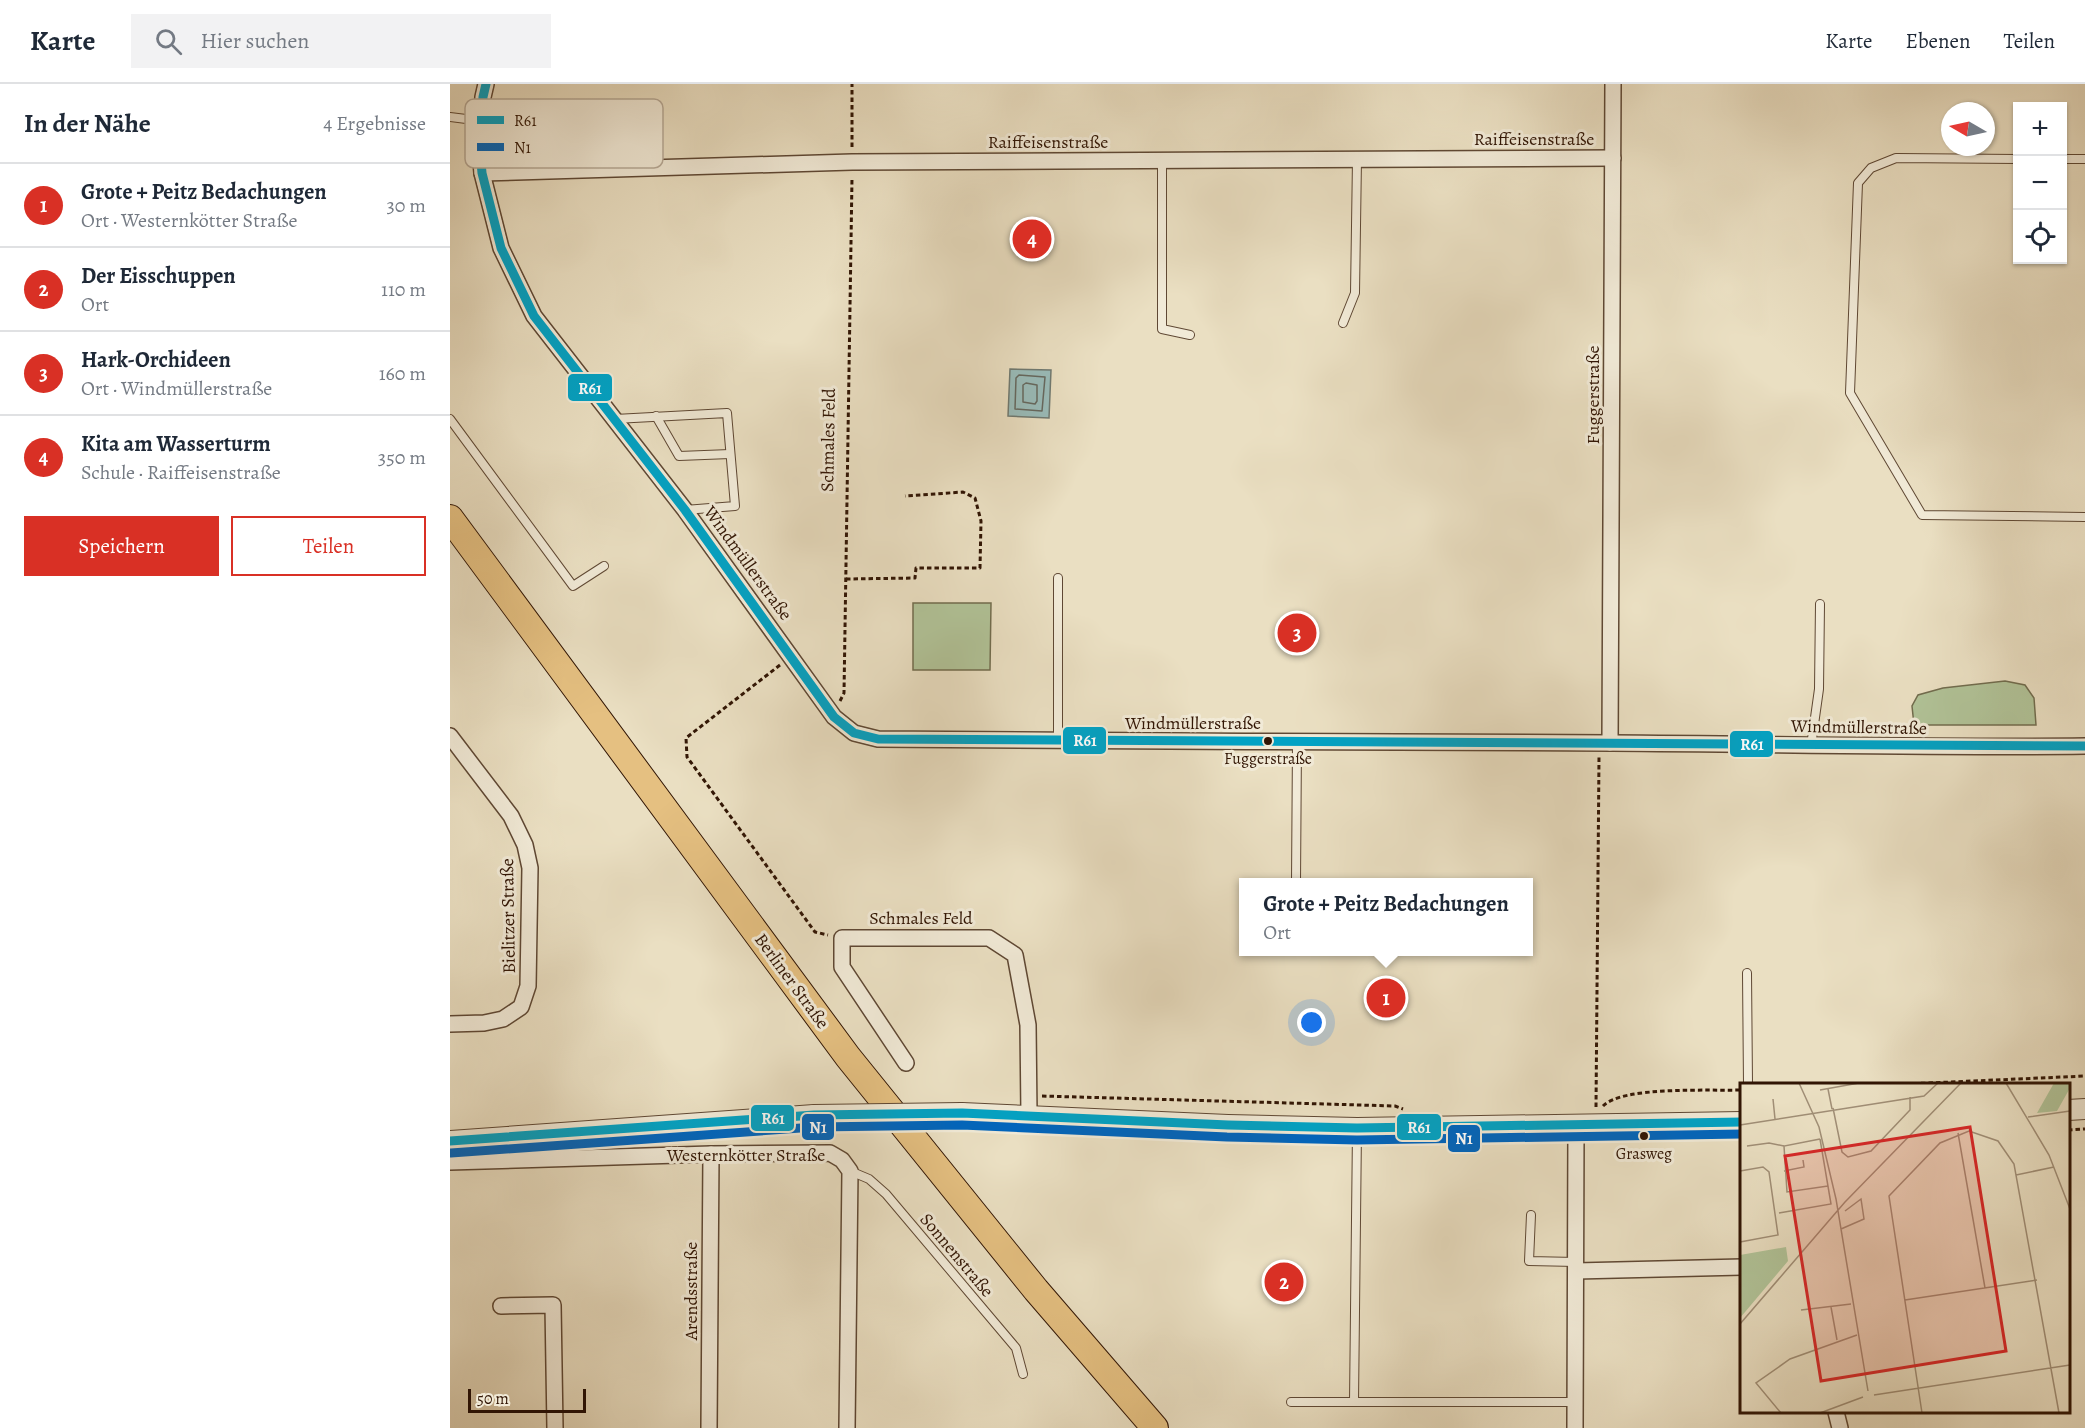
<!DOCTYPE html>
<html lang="de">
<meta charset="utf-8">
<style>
:root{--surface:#fff;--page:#f2f2f3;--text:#1f2937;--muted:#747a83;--line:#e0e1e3;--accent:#d93025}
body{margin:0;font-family:Alegreya,serif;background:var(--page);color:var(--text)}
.controls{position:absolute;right:18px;top:18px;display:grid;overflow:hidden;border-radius:0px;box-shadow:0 2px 4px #0004}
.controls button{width:54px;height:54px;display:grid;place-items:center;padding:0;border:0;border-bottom:2px solid var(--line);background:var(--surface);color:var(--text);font:30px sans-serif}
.compass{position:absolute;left:1491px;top:18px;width:54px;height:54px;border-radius:50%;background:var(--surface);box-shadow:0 2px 4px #0004;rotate:279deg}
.scale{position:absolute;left:18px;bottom:15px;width:118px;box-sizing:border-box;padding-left:6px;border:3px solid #311504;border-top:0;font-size:16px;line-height:21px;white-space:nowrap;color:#311504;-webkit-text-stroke:4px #f1ead7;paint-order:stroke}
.you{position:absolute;left:862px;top:939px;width:21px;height:21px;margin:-15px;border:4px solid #fff;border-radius:50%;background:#1a73e8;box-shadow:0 0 0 9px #1a73e833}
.badge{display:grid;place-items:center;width:39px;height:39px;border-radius:50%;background:var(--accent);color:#fff;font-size:20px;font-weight:700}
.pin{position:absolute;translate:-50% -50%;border:3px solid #fff;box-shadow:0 2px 6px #0006}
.popup{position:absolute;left:789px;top:794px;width:294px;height:78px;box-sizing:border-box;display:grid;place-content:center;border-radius:0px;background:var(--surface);filter:drop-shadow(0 2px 4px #0005);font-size:20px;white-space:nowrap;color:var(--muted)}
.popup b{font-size:22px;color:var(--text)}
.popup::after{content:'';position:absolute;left:50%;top:100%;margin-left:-12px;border:12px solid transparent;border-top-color:var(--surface)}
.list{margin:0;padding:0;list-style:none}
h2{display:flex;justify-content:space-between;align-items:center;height:78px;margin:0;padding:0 24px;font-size:26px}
h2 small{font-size:20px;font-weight:400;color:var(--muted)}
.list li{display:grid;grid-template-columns:39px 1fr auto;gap:18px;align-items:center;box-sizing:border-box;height:84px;padding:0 24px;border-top:2px solid var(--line)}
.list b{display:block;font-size:22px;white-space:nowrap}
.list p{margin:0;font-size:20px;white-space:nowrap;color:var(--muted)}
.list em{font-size:20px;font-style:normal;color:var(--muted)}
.actions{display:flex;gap:12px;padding:18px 24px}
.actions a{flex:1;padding:14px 0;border:2px solid var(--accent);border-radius:0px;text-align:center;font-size:21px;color:var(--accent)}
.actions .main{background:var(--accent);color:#fff}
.icon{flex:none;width:33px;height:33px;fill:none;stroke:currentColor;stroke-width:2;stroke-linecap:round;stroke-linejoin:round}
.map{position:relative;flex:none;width:1635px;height:1344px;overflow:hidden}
header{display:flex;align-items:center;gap:36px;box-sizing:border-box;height:84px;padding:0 30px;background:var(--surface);border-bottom:2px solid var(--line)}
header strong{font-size:28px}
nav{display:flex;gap:33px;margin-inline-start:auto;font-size:21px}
.search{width:420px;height:54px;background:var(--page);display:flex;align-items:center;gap:15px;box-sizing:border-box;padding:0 21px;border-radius:0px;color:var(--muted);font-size:22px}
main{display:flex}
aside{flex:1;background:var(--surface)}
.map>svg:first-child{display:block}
</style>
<header>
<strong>Karte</strong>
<div class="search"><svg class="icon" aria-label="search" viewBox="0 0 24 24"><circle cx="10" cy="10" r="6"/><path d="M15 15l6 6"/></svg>Hier suchen</div>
<nav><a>Karte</a><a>Ebenen</a><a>Teilen</a></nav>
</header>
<main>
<aside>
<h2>In der Nähe<small>4 Ergebnisse</small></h2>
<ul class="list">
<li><span class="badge">1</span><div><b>Grote + Peitz Bedachungen</b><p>Ort · Westernkötter Straße</p></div><em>30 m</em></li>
<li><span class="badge">2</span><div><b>Der Eisschuppen</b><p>Ort</p></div><em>110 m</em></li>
<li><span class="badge">3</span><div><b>Hark-Orchideen</b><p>Ort · Windmüllerstraße</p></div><em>160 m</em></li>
<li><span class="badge">4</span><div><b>Kita am Wasserturm</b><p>Schule · Raiffeisenstraße</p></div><em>350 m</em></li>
</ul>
<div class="actions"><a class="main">Speichern</a><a>Teilen</a></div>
</aside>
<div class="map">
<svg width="1635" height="1344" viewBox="0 0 1635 1344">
<rect width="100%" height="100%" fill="#eadfc2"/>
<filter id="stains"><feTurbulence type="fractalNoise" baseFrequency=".00333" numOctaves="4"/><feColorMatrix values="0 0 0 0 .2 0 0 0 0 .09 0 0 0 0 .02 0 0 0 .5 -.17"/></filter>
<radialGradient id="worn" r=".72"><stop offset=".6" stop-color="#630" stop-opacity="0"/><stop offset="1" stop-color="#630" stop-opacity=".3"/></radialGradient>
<g fill="#b1c398" stroke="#716c4e" stroke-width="1.5">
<polygon points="463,519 541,519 540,586 463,586"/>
<polygon points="1555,597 1575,601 1584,614 1586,641 1464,641 1462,622 1468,611 1493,604"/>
</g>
<polygon fill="#99bcba" stroke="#6f7971" stroke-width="1.5" points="560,285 601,286 599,334 558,332"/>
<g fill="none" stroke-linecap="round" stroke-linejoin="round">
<g stroke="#65685f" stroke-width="1.5">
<polygon points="569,291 595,293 592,327 565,325 566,294"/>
<polygon points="576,299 587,301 587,317 585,320 573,318 573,301"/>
</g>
<defs>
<g id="service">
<polyline points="0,33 32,37"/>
<polyline points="1568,75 1446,74 1421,84 1408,99 1400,309 1472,431 1635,433"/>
<polyline points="1612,75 1635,75"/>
<polyline points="712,77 712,245 740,251"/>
<polyline points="893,239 905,209 907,75"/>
<polyline points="206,332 229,372 280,370"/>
<polyline points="0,335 123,502 154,482"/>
<polyline points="165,335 277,329 285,422 235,426"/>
<polyline points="608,657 608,494"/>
<polyline points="1361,662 1369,605 1370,520"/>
<polyline points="846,798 847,658"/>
<polyline points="1297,889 1298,1000"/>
<polyline points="400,1087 419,1095 436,1110 566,1264 573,1290"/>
<polyline points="1081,1131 1079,1177 1126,1178"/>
<polyline points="841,1318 1125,1318"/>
<polyline points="904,1318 907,1045"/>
</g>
<g id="minor">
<path d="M36,0l-3,13 -3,54 2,22 19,75 33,68 151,194 149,207 20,16 24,6c245,3 489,2 734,4 158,1 315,5 473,3"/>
<polyline points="32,89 402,78 1163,74"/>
<polyline points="0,652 61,732 75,761 80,784 78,902 71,923 53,935 34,939 0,940"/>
<polyline points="1160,659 1163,0"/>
<polyline points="456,979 392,883 392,854 539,854 565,871 578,941 579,1031"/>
<polyline points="0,1078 261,1070 380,1069 392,1076 400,1087 397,1344"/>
<polyline points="1126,1187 1292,1183"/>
<polyline points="51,1222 103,1221 105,1344"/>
<polyline points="1386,1328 1390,1344"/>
<polyline points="259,1344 261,1070"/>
<polyline points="1125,1344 1126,1042"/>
</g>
<g id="tertiary">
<polyline points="1618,1026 1635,1025"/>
<polyline points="512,1029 778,1041 907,1044 1292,1038"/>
<polyline points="0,1057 364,1031"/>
</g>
<polyline id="primary" points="0,434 398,973 586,1206 705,1344"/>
</defs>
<use href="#service" stroke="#5f4834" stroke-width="10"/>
<use href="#minor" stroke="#5f4834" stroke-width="18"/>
<use href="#tertiary" stroke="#5f4834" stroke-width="22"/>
<use href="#primary" stroke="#311504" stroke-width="28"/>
<g stroke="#311504" stroke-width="3" stroke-dasharray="4.5 3" stroke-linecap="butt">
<polyline points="402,63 402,0"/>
<polyline points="396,495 465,494 466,484 530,484 531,437 525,414 513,408 455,412"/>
<polyline points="330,581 236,654 237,673 365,848 378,851"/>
<polyline points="390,617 394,609 402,94"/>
<polyline points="1456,1000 1635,992"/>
<polyline points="592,1012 945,1022 953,1025"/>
<path d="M1153,1022c19,-20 107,-15 137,-16"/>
<polyline points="1146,1023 1149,673"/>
<polyline points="1618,1046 1635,1045"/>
</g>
<use href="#service" stroke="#f1ead7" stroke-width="8"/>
<use href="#minor" stroke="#f1ead7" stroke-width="15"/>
<use href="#tertiary" stroke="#f1ead7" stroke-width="20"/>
<use href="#primary" stroke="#e5c081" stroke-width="26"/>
<defs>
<polyline id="tertiary-bridge" points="364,1031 512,1029"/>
</defs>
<use href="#tertiary-bridge" stroke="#5f4834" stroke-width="22" stroke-linecap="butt"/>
<use href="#tertiary-bridge" stroke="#f1ead7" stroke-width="20"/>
<defs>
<g id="bus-1">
<polyline points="36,0 33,13 30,67 32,89 51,164 84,232 235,426 384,633 404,649 428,655 1635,662"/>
<polyline points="0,1057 364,1031 512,1029 778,1041 907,1044 1292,1038"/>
</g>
<polyline id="bus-2" points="1,1069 365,1043 512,1041 777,1053 907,1056 1292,1050"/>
</defs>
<use href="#bus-1" stroke="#f1ead7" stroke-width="14"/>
<use href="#bus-2" stroke="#f1ead7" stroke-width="14"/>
<use href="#bus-1" stroke="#02a2c4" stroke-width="9"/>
<use href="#bus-2" stroke="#0065bd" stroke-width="9"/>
</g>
<g fill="#311504" stroke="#f1ead7" stroke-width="2">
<circle cx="818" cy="657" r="5"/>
<circle cx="1194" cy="1052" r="5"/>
</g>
<g text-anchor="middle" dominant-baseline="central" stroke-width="6" stroke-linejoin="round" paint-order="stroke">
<g font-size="16" fill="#311504" stroke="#f1ead7">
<text x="818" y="675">Fuggerstraße</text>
<text x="1194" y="1070">Grasweg</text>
</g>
<g font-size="18" fill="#311504" stroke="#f1ead7">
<text x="1084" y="55">Raiffeisenstraße</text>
<text x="598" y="58">Raiffeisenstraße</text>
<text transform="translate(1143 311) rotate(-90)">Fuggerstraße</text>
<text transform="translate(378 356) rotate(-89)">Schmales Feld</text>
<text transform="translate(298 479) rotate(54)">Windmüllerstraße</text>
<text x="743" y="639">Windmüllerstraße</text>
<text transform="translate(1409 643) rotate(1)">Windmüllerstraße</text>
<text transform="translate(58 832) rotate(-91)">Bielitzer Straße</text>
<text x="471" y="834">Schmales Feld</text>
<text transform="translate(342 897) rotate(54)">Berliner Straße</text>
<text x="296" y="1071">Westernkötter Straße</text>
<text transform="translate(507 1171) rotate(50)">Sonnenstraße</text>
<text transform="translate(241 1207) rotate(-90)">Arendsstraße</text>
</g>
</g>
<g transform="translate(1290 999)">
<rect width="330" height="330" fill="#eadfc2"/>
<path d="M314,0h16v5l-13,23 -20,2zM46,164l2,14 -48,57v-63z" fill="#b1c398"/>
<path fill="none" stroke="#a08e76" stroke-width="1.5" d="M59,0l20,44 17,72 32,192M266,0l43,72 21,54M88,6l4,20M80,7l39,-7M33,16l2,20M93,25l9,44 6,5 23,-6 39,-41v-13M288,34l42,-6M0,42l184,-29 14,-13M218,50l27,155M80,56l-36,7 3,46 41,-6M7,63l22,-3 15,3M0,88l23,-4 6,5 9,63 -38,7M44,88l20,-4 -1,-7M276,92l38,-8M39,130l52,-9 -11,-65M101,146l23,-10 -3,-20 -16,12M165,217l132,-20M91,224l6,33M61,227l50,-6M0,241l105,-122 116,-119M134,312l196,-30M41,330l-25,-30 34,-24 67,-24M80,330l43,-16M182,330l-33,-217 51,-53 29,-12 29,10 16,23 45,249"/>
<path fill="#d62828" fill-opacity="0.15" stroke="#d62828" stroke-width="3" d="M230,44l36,224 -185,30 -36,-225z"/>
<rect width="330" height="330" fill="none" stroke="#311504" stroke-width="3"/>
</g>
<rect x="15" y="15" width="198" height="69" rx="9" fill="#f1ead7" stroke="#b7aa98" stroke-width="1.5"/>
<rect x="27" y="32" width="27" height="8" fill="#02a2c4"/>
<rect x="27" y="59" width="27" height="8" fill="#0065bd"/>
<g font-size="16" fill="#311504">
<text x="64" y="42">R61</text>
<text x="64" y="69">N1</text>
</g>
<g stroke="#f1ead7" stroke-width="2">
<rect x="117" y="289" width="46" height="29" rx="6" fill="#02a2c4"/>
<rect x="612" y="642" width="45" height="29" rx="6" fill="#02a2c4"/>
<rect x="1279" y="646" width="45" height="28" rx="6" fill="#02a2c4"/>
<rect x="300" y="1020" width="45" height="28" rx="6" fill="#02a2c4"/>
<rect x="351" y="1029" width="34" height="28" rx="6" fill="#0065bd"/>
<rect x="946" y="1029" width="46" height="28" rx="6" fill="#02a2c4"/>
<rect x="997" y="1040" width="34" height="29" rx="6" fill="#0065bd"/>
</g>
<g font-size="16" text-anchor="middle" font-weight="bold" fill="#fff">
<text x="140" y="310">R61</text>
<text x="635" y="662">R61</text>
<text x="1302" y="666">R61</text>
<text x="323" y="1040">R61</text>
<text x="368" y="1049">N1</text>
<text x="969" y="1049">R61</text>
<text x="1014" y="1060">N1</text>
</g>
<rect width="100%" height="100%" filter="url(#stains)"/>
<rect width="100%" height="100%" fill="url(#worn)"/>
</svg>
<div class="controls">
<button>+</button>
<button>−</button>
<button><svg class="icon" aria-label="locate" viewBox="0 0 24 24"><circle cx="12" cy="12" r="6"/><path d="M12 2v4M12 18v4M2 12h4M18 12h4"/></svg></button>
</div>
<svg class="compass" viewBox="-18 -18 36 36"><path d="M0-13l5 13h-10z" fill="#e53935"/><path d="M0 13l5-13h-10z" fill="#747a83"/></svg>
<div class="scale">50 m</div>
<div class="you"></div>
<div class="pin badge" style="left:936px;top:914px">1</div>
<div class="popup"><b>Grote + Peitz Bedachungen</b>Ort</div>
<div class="pin badge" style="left:834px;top:1198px">2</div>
<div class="pin badge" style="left:847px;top:549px">3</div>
<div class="pin badge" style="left:582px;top:155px">4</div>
</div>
</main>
